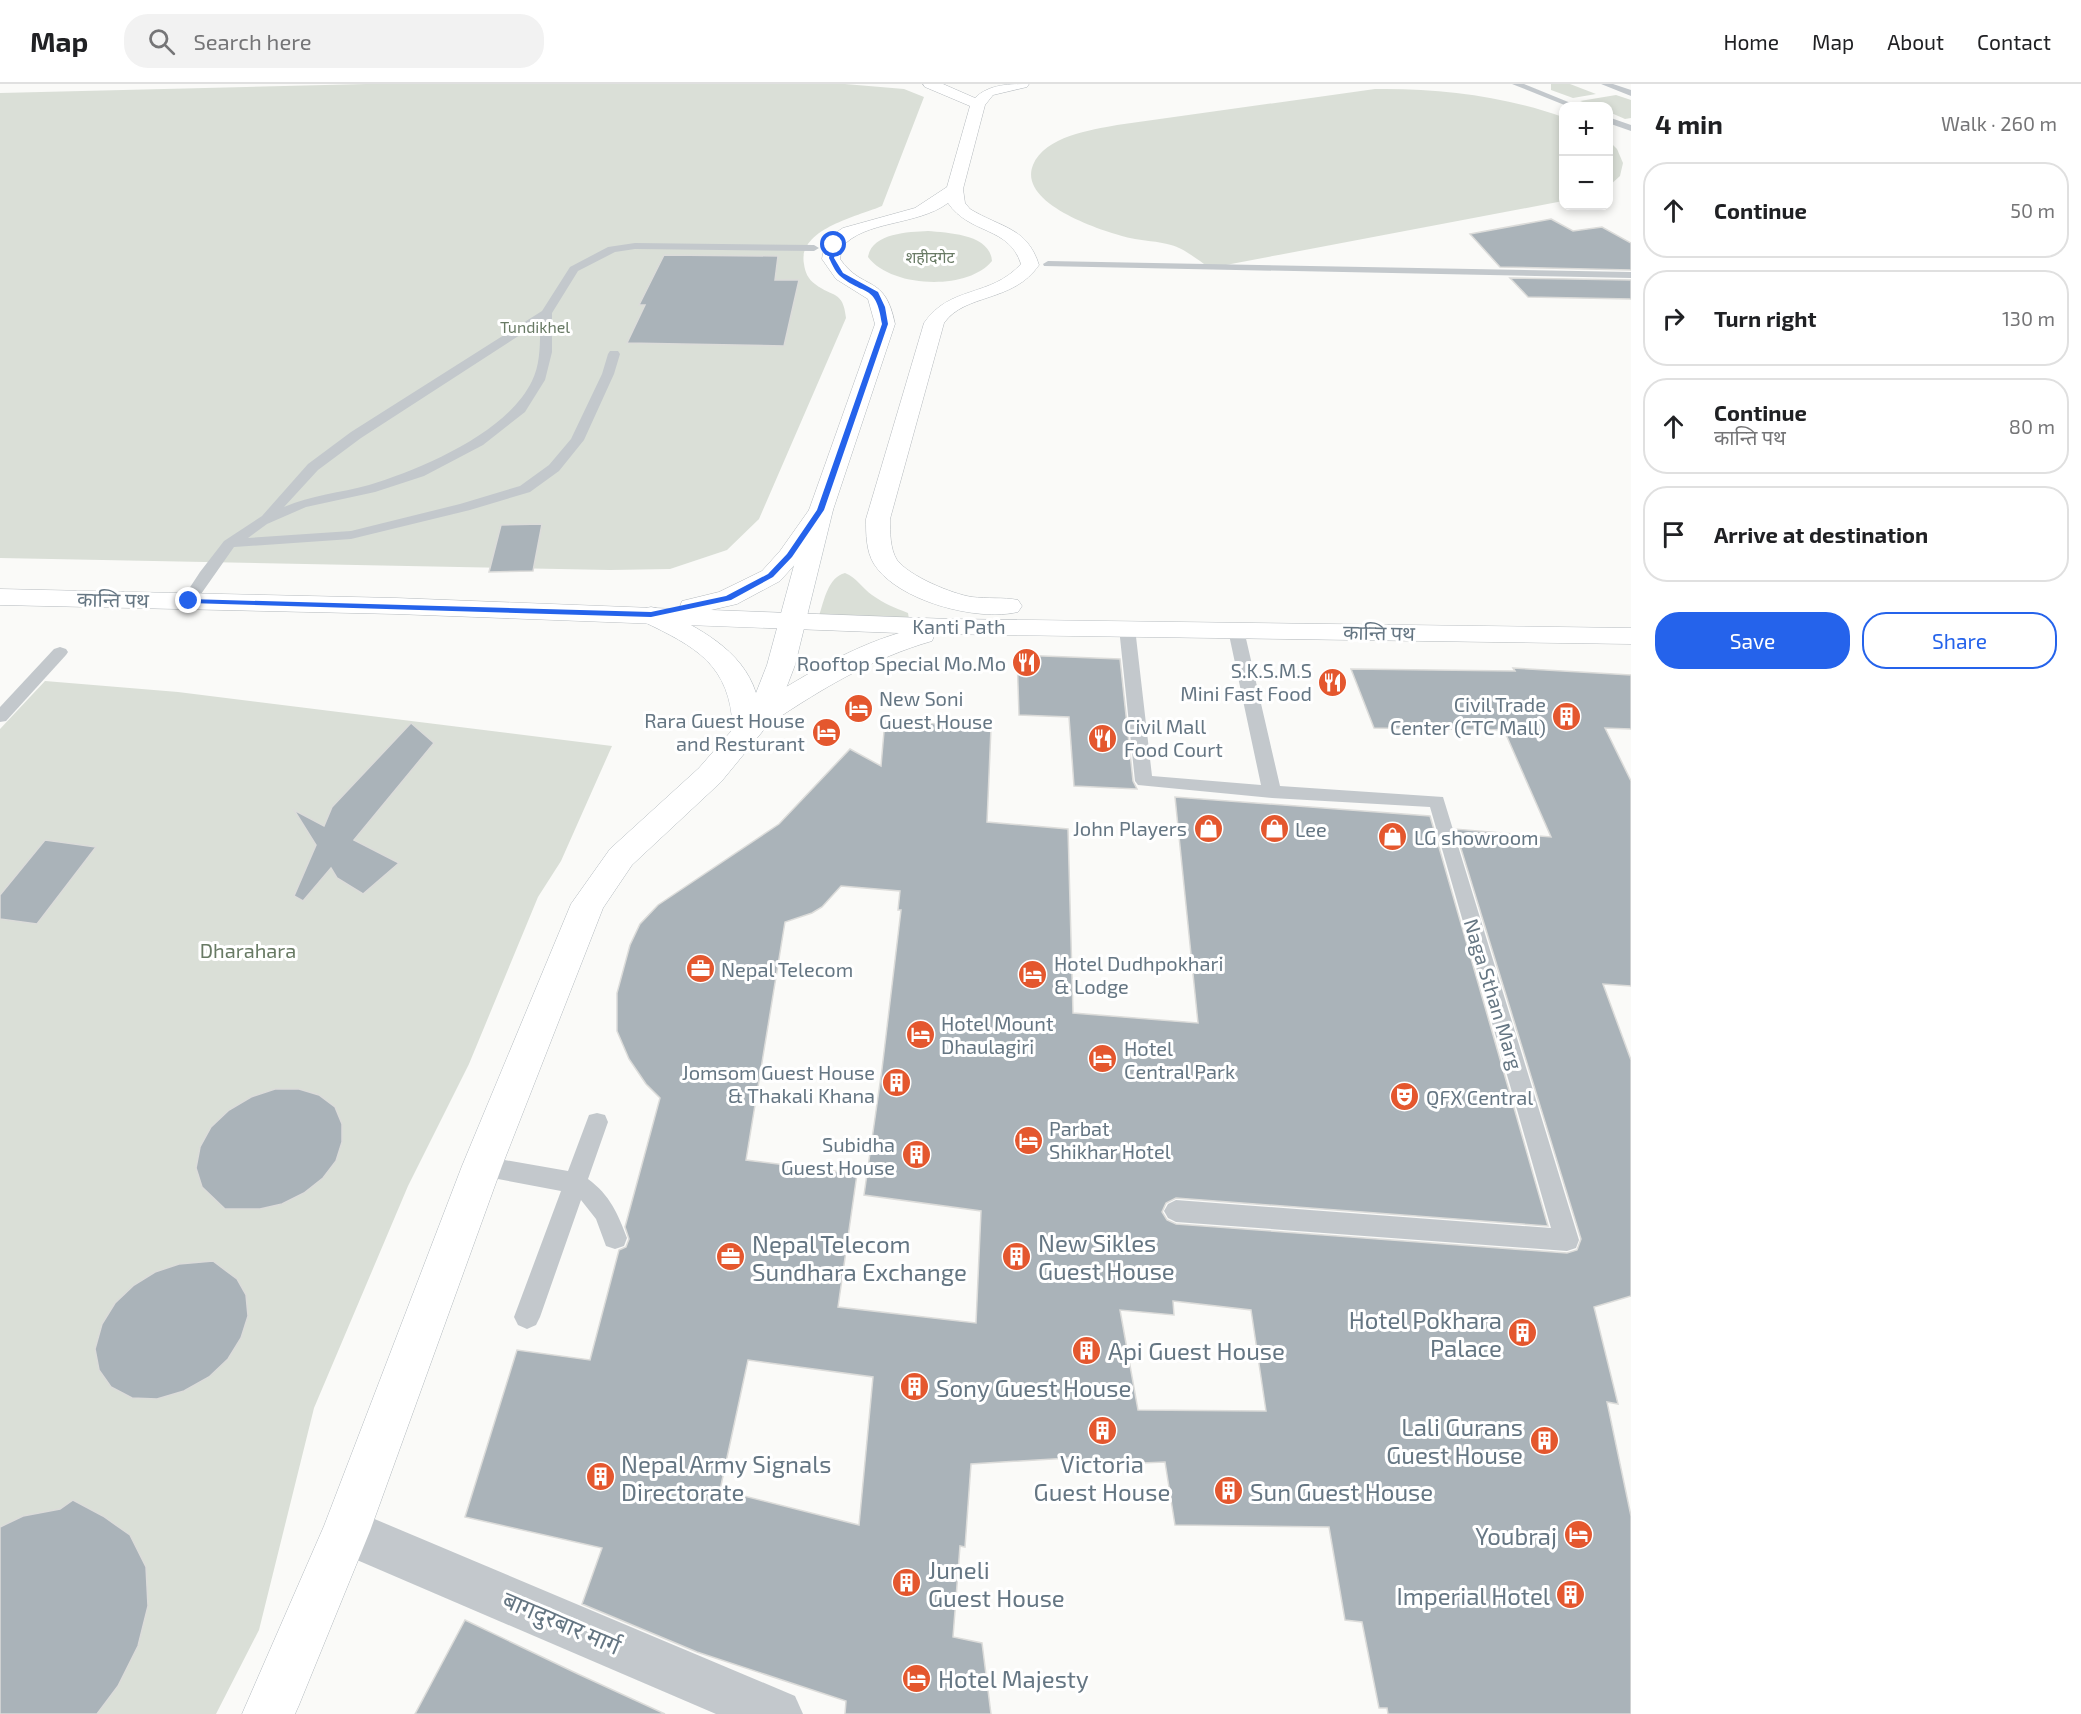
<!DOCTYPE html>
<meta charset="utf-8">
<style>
:root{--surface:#fff;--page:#f2f2f2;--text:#202124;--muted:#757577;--line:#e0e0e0;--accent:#2563eb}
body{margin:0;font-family:"Exo 2","Noto Sans Devanagari",sans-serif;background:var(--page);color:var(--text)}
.controls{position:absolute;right:18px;top:18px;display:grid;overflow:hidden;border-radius:12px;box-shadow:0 3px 9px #0003}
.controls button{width:54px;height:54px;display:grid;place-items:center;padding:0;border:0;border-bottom:2px solid var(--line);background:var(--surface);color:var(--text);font:30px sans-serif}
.stop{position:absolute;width:18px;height:18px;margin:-14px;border:4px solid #2563eb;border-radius:50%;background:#fff}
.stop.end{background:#2563eb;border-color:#fff;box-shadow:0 2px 6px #0008}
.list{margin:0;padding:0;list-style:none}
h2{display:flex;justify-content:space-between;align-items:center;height:78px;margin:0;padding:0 24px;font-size:26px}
h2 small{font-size:20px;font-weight:400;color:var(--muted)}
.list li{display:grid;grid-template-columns:39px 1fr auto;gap:18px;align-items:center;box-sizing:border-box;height:96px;margin:0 12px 12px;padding:0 12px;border:2px solid var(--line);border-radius:24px}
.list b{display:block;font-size:22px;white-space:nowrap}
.list p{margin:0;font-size:20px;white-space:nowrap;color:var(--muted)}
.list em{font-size:20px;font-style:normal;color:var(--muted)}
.actions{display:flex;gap:12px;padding:18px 24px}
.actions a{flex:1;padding:14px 0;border:2px solid var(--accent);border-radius:24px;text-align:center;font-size:21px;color:var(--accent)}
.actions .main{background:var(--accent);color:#fff}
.icon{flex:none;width:33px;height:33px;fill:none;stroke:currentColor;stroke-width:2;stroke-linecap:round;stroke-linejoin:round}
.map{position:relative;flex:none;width:1631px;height:1630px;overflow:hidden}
header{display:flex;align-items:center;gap:36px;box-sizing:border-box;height:84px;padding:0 30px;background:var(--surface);border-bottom:2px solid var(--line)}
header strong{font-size:28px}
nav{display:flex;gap:33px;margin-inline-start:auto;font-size:21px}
.search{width:420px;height:54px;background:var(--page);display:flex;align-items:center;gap:15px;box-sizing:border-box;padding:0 21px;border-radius:24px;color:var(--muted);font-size:22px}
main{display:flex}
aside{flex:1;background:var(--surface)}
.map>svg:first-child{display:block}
</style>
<header>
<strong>Map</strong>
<div class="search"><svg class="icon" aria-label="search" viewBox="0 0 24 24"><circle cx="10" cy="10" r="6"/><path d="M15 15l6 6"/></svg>Search here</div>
<nav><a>Home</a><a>Map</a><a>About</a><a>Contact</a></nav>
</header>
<main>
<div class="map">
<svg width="1631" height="1630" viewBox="0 0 1631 1630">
<rect width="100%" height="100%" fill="#fafaf8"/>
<g fill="#dadfd7">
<path d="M366,0h479l59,5 20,8 -42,109c-23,10 -85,23 -78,58 1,8 4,15 11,20 18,14 28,6 31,34l-87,201 -32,31 -57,19 -60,1 -610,-12v-465z"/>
<polygon points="1551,0 1570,0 1596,10 1573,14 1551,6"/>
<path d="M1375,5c64,-1 128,7 188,28v84l-353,67c-11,-7 -26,-20 -39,-23 -13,-4 -28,-4 -41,-7 -26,-6 -113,-34 -97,-73 12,-29 58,-35 84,-40z"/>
<polygon points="1616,11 1631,16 1631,34 1625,35 1609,28 1608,22 1594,22 1580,17"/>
<polygon points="1609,57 1617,65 1623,79 1620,92 1609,102"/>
<path d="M928,147c21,2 62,3 64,30 -24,30 -101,27 -124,-4 4,-24 40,-25 60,-26z"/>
<path d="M845,489c12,5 17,15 27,22 11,8 23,13 36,18l1,6 -90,-3c5,-15 9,-39 26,-43z"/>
<polygon points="45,597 178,608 612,662 561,777 538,813 469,980 408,1102 314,1324 259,1546 216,1630 0,1630 0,645"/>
</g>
<g fill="#aab3b9" stroke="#dcdcda" stroke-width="1.5" fill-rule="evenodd">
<polygon points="1551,135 1573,147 1602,143 1631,159 1631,186 1500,183 1470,150"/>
<polygon points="664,171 778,172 775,196 799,196 784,262 627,259 645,221 639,221"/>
<polygon points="1510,194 1631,196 1631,215 1528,213"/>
<polygon points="542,440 533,487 489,488 501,441"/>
<polygon points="1017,571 1120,575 1133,697 1137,705 1074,702 1069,633 1019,631"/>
<path d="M1513,584l118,7v54l-26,-1 26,53v205l-28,-2 28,76v236l-37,11 24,97 -11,-2 24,114v198h-243l-1,-6h-8l-17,-86 -17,-2 -16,-93 -154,-2 -10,-63 -95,4 -1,-8 -98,6 -6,83 -5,-1 -7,91 29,6 9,71h-146l1,-13 -149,-49 -115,-48 20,-56 -137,-31 52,-167 73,10 29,-110 7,-3 3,-8 -4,-12 35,-129 -14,-14 -17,-25 -12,-28v-38l13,-48 10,-21 18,-19 121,-81 71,-75 31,17 4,-46 106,8 -4,94 81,7 5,184 125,10 -23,-226 255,19 118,410 -372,-28 -10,5 -4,9 5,8 9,4 391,29 10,-3 4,-11 -126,-410 96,8 -47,-107 -130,-2 -23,-59 164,2zM841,802l59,5 -2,19h3l-19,159 -18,126 117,16 -5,112 -138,-16 19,-133 -111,-14 39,-238 27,-9 10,-6zM1173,1217l78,9 15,101 -128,-1 -18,-100 54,5zM748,1276l125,17 -14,148 -139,-35z"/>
<polygon points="411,639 434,659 354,756 399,779 363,810 337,794 331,784 303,817 294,812 316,761 294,726 324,742 332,723"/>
<polygon points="45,756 96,763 37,840 0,835 0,811"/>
<polygon points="275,1005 299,1005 319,1011 335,1023 342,1040 342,1058 336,1077 323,1094 304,1109 282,1120 260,1125 225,1125 202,1103 196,1084 200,1063 211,1043 229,1026 251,1013"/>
<polygon points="213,1177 237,1195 246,1211 248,1232 241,1254 228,1275 209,1293 184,1307 157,1315 132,1314 111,1303 99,1286 95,1265 102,1240 115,1219 134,1201 155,1188 179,1180"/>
<polygon points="73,1416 103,1432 130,1451 146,1483 148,1522 138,1562 118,1602 97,1630 0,1630 0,1443 23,1432 60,1425"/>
<polygon points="465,1536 578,1590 665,1630 415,1630"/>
</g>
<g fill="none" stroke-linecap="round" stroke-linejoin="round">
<defs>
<path id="secondary" d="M821,419l9,2 3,5 -38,155 -19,50 -55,67 -89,83 -29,43 -101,258 -132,365 -71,174 -4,9h-53l82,-188 138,-360 109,-262 39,-55 89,-81 34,-39c-3,-65 -37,-82 -91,-108l-4,-6 4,-6 9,-2 9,2c38,19 82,40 96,84l11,-28 42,-155 3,-5z"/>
<path id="primary" d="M923,0h20l32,14c14,-14 35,-14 54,-14l-2,3 -34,8 -8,10 -22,84 2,14 5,6c31,19 57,18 69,56 -26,38 -74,28 -95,58l-54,196c0,13 0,30 7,41 12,16 55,34 75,37 15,2 31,0 46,3l4,6 -4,6c-40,10 -121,-11 -144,-48 -8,-13 -8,-30 -8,-45l58,-196c26,-38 66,-25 97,-59 -12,-38 -51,-29 -73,-61 -31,23 -83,17 -106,44l-2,12c23,33 45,14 55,65l-62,186 -35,51 -18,20 -43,23 -26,6 239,9 681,9v16l-696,-10 -3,7c-59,17 -109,47 -160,81l-10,2 -10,-2 -4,-7 4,-7c47,-29 94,-59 147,-75l-503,-19 -396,-9v-16l396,9 283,11 3,-8 37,-9 43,-21 18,-20 29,-41 66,-186 -7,-25 -32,-20 -14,-20c2,-15 8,-23 21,-31l72,-20 32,-21 23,-81 -45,-19z"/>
</defs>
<use href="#secondary" stroke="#b3babf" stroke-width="1"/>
<use href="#primary" stroke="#b5babe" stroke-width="1"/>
<g fill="#c3c8cc" fill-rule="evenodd">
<polygon points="1512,0 1524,0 1578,22 1567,22"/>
<polygon points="1601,0 1613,0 1631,6 1631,12"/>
<polygon points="1608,33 1631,41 1631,47 1608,39"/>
<path d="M635,159l179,2 5,3 -5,3 -179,-2 -20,3 -37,19 -26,42v39l-7,28 -20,32 -42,33 -59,31 -49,16 -69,15 -39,17 -19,14 103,-7 109,-27 60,-18 29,-21 22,-26 31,-65 6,-20 2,-3h8l2,3 -6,20 -30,66 -25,31 -29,21 -60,18 -119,29 -117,8 -40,57h-10l-3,-3 19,-29 24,-31 38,-25 46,-52 43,-32 191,-121 28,-44 38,-20zM540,238c0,19 1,41 -8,59 -25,52 -111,88 -163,104 -29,8 -58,10 -85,22l34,-37 43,-32z"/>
<polygon points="1048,177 1631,188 1631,194 1044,182 1043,180"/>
<polygon points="1127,539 1135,544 1152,692 1261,701 1228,546 1236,541 1244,546 1280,702 1443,713 1579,1156 1576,1164 1567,1167 1176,1138 1168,1134 1164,1127 1168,1120 1176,1116 1551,1144 1430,723 1272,714 1138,701 1135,697 1119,544"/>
<polygon points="60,563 66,565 68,568 66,571 6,637 0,638 0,623 54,565"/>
<path d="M597,1029l8,2 3,7 -20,57c22,16 30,35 39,59l-3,8 -9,3 -9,-3 -10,-27 -15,-19 -41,117 -4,8 -9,4 -9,-4 -4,-8 47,-126 -79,-15 -8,-3 -4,-7 4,-7 8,-3 86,15 21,-56z"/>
</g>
<polygon fill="#c3c8cc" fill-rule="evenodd" points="346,1423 795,1612 803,1630 716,1630 329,1464 322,1447 329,1430"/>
<use href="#secondary" fill="#fff" fill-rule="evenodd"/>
<use href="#primary" fill="#fff" fill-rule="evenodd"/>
</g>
<path fill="#2563eb" d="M834,159l3,2 -3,13 9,15 35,19 7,15 3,17 -64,186 -32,47 -19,20 -42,23 -80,17 -462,-14 -4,-2 4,-2 462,13 75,-16 42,-22 19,-20 30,-44 65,-186c-6,-42 -18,-27 -43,-49 -4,-4 -7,-11 -10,-17l3,-13z"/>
<defs>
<symbol id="restaurant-disc" viewBox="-11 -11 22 22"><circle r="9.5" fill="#e4572e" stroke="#fff"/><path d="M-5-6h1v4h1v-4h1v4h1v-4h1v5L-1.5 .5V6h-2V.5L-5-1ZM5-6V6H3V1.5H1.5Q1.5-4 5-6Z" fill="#fff"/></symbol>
<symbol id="hotel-disc" viewBox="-11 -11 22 22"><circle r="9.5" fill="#e4572e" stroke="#fff"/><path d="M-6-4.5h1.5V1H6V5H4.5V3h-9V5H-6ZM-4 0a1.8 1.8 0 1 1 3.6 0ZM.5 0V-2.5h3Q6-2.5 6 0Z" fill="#fff"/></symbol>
<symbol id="building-disc" viewBox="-11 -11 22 22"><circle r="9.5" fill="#e4572e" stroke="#fff"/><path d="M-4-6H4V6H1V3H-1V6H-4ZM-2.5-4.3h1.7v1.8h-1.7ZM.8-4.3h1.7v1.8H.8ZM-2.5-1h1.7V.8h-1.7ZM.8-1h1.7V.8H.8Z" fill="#fff"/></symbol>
<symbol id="shop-disc" viewBox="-11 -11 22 22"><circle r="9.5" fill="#e4572e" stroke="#fff"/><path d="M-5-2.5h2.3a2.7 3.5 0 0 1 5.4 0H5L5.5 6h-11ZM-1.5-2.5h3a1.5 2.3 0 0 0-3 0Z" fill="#fff"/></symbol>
<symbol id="office-disc" viewBox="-11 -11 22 22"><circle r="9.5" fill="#e4572e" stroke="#fff"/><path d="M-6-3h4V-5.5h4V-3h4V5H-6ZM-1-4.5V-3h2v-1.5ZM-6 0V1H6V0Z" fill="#fff"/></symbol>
<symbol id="theatre-disc" viewBox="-11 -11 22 22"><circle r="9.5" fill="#e4572e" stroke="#fff"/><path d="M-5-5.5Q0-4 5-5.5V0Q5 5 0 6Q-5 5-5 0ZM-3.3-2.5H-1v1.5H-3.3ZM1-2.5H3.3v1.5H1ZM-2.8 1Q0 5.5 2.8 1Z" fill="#fff"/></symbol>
</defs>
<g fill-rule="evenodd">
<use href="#restaurant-disc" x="1010" y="562" width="33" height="33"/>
<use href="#restaurant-disc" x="1316" y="582" width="33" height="33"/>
<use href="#hotel-disc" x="842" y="608" width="33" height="33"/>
<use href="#building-disc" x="1550" y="616" width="33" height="33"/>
<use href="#hotel-disc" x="810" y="632" width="33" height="33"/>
<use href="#restaurant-disc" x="1086" y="638" width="33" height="33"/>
<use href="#shop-disc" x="1192" y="728" width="33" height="33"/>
<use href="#shop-disc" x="1258" y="728" width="33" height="33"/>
<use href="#shop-disc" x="1376" y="736" width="33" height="33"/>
<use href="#office-disc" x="684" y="868" width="33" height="33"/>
<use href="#hotel-disc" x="1016" y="874" width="33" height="33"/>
<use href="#hotel-disc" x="904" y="934" width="33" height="33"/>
<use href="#hotel-disc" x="1086" y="958" width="33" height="33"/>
<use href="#building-disc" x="880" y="982" width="33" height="33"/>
<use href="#theatre-disc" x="1388" y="996" width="33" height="33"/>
<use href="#hotel-disc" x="1012" y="1040" width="33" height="33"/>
<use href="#building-disc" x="900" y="1054" width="33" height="33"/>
<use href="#building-disc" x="1000" y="1156" width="33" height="33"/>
<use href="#office-disc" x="714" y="1156" width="33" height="33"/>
<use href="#building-disc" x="1506" y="1232" width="33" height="33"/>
<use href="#building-disc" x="1070" y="1250" width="33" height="33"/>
<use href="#building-disc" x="898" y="1286" width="33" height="33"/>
<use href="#building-disc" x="1086" y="1330" width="33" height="33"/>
<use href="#building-disc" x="1528" y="1340" width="33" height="33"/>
<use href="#building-disc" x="584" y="1376" width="33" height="33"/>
<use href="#building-disc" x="1212" y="1390" width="33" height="33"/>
<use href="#hotel-disc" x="1562" y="1434" width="33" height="33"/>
<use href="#building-disc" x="890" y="1482" width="33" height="33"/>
<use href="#building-disc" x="1554" y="1494" width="33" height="33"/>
<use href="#hotel-disc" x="900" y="1578" width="33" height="33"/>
</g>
<g text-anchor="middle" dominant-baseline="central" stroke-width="6" stroke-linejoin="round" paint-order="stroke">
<g font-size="16" fill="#687a64" stroke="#fff">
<text x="930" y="172">शहीदगेट</text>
<text x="535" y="242">Tundikhel</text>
</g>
<g font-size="20" fill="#657683" stroke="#fff">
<text transform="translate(113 515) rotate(1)">कान्ति पथ</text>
<text x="959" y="542">Kanti Path</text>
<text transform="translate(1379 548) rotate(1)">कान्ति पथ</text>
<text transform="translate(1494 910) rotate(73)">Naga Sthan Marg</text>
</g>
<g font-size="20" fill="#657683" stroke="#fff" text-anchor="start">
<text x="1006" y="579" text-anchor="end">Rooftop Special Mo.Mo</text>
<text x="1312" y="586" text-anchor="end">S.K.S.M.S<tspan x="1312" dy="23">Mini Fast Food</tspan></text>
<text x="879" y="614">New Soni<tspan x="879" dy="23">Guest House</tspan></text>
<text x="1546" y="620" text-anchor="end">Civil Trade<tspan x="1546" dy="23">Center (CTC Mall)</tspan></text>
<text x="805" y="636" text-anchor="end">Rara Guest House<tspan x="805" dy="23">and Resturant</tspan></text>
<text x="1124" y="642">Civil Mall<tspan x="1124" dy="23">Food Court</tspan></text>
<text x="1187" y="744" text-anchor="end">John Players</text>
<text x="1295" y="745">Lee</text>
<text x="1414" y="753">LG showroom</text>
<text x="1054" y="879">Hotel Dudhpokhari<tspan x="1054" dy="23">&amp; Lodge</tspan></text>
<text x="721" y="885">Nepal Telecom</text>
<text x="941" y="939">Hotel Mount<tspan x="941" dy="23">Dhaulagiri</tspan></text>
<text x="1124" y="964">Hotel<tspan x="1124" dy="23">Central Park</tspan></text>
<text x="875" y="988" text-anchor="end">Jomsom Guest House<tspan x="875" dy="23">&amp; Thakali Khana</tspan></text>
<text x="1426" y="1013">QFX Central</text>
<text x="1049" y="1044">Parbat<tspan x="1049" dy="23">Shikhar Hotel</tspan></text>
<text x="895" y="1060" text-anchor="end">Subidha<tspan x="895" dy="23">Guest House</tspan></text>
</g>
<g font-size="20" fill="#687a64" stroke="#fff">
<text x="248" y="866">Dharahara</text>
</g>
<g font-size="24" fill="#657683" stroke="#fff" text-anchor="start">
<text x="1038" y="1158">New Sikles<tspan x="1038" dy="28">Guest House</tspan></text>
<text x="752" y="1159">Nepal Telecom<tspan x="752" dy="28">Sundhara Exchange</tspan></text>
<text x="1502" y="1235" text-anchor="end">Hotel Pokhara<tspan x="1502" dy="28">Palace</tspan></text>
<text x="1108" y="1266">Api Guest House</text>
<text x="936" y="1303">Sony Guest House</text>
<text x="1523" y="1342" text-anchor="end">Lali Gurans<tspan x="1523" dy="28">Guest House</tspan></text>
<text x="621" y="1379">Nepal Army Signals<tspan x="621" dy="28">Directorate</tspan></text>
<text x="1102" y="1379" text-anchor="middle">Victoria<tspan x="1102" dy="28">Guest House</tspan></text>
<text x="1250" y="1407">Sun Guest House</text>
<text x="1557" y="1451" text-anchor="end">Youbraj</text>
<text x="928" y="1485">Juneli<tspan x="928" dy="28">Guest House</tspan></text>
<text x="1550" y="1511" text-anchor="end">Imperial Hotel</text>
<text x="938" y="1594">Hotel Majesty</text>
</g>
<g font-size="24" fill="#657683" stroke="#fff">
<text transform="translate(562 1538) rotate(23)">बागदुरबार मार्ग</text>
</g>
</g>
</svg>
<div class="controls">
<button>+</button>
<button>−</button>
</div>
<div class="stop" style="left:834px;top:161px"></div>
<div class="stop end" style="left:189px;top:517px"></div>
</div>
<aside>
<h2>4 min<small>Walk · 260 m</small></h2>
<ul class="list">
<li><svg class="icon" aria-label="ahead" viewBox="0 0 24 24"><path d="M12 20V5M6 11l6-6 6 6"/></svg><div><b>Continue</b></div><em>50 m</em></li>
<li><svg class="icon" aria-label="right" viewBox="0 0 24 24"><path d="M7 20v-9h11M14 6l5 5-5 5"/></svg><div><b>Turn right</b></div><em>130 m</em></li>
<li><svg class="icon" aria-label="ahead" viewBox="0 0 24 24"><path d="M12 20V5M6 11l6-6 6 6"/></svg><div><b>Continue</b><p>कान्ति पथ</p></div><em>80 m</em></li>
<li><svg class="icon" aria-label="arrive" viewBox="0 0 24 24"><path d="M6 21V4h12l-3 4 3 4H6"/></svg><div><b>Arrive at destination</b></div></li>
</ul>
<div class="actions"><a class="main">Save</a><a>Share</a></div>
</aside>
</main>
